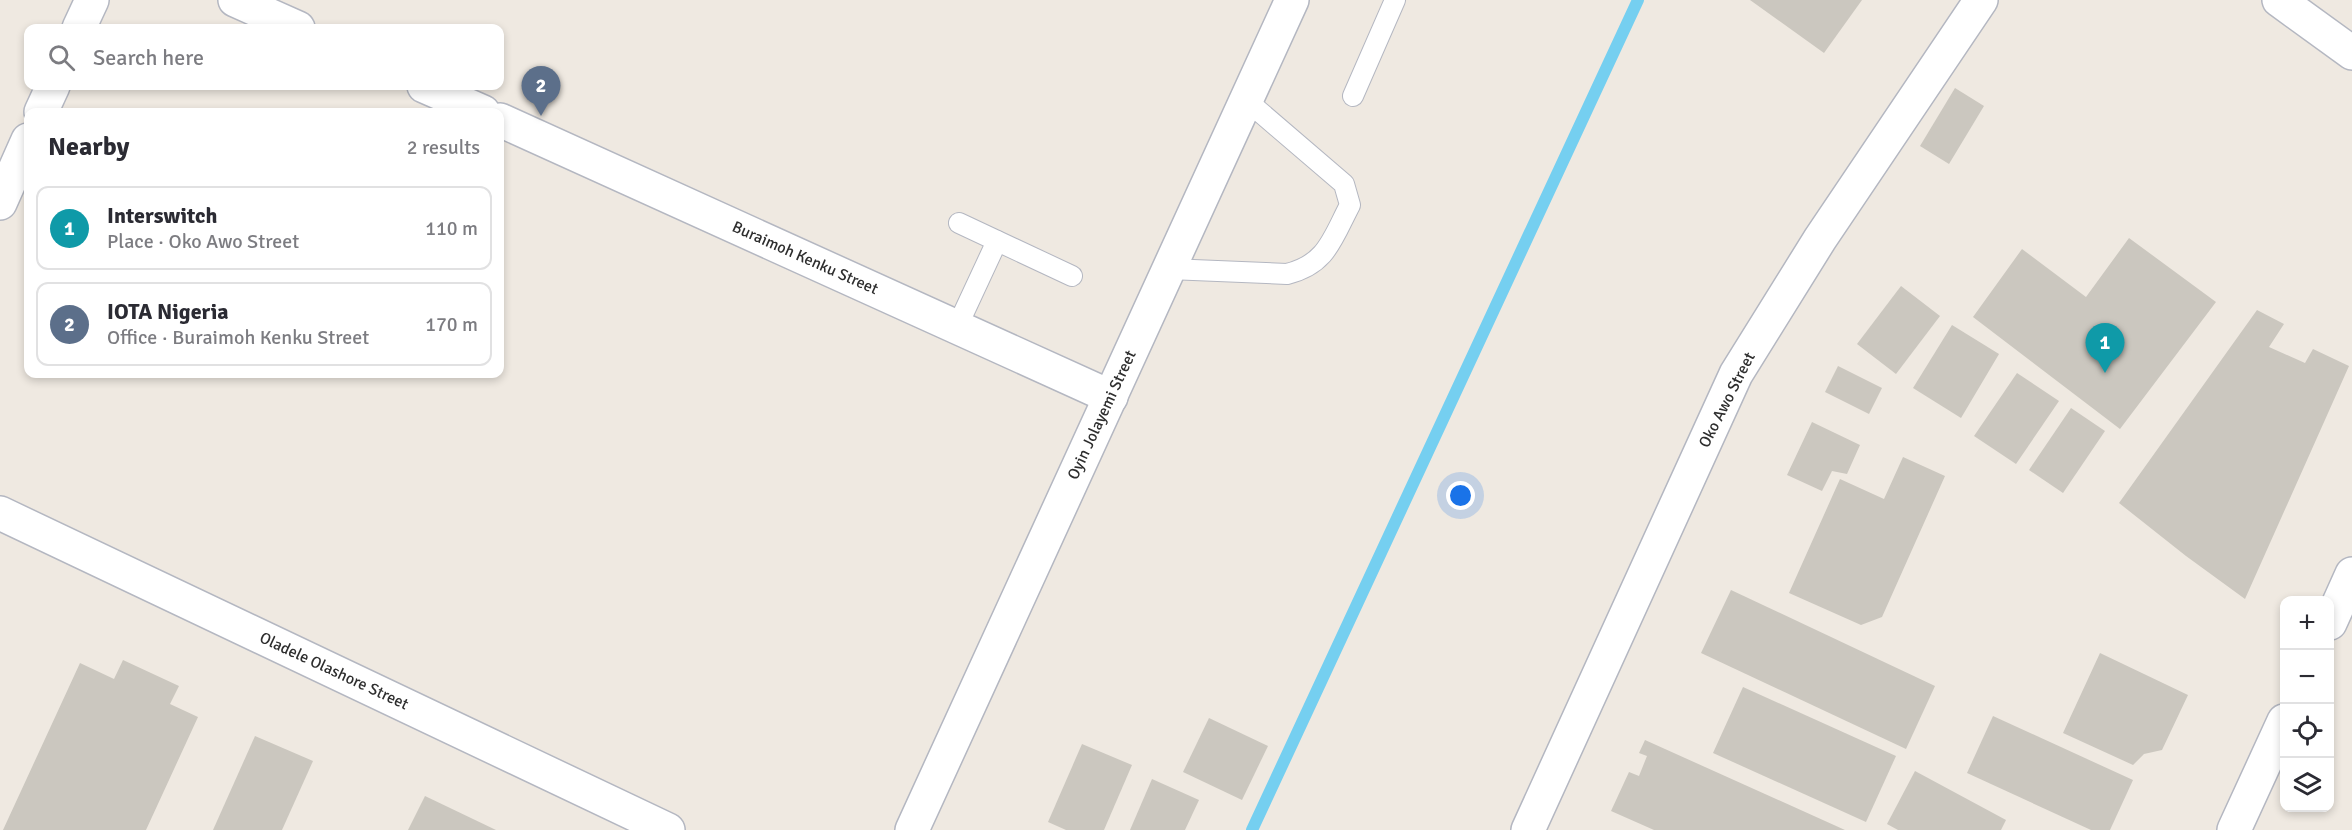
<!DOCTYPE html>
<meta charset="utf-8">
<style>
:root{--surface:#fff;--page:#f2f2f3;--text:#2b2b33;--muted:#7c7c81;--line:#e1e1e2;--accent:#2563eb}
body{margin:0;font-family:Signika,sans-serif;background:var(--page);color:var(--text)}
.controls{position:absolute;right:18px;bottom:18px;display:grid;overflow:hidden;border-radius:12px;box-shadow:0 3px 9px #0003}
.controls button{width:54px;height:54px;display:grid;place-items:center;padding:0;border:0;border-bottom:2px solid var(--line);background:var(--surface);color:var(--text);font:30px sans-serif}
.you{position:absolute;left:1461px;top:496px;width:21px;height:21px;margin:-15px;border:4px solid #fff;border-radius:50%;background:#1a73e8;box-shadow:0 0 0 9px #1a73e833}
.badge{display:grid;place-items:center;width:39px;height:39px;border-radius:50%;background:var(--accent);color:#fff;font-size:20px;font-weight:700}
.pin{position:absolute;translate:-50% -50px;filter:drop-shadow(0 2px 3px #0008)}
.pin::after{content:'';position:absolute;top:32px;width:21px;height:18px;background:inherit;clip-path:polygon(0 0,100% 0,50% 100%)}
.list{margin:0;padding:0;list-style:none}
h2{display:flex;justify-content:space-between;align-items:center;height:78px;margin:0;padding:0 24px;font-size:26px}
h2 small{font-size:20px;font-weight:400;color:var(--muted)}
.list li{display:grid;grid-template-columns:39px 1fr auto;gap:18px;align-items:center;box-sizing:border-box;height:84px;margin:0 12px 12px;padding:0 12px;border:2px solid var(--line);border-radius:12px}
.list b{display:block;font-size:22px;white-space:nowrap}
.list p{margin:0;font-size:20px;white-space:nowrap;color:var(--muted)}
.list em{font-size:20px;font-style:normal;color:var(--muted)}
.icon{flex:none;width:33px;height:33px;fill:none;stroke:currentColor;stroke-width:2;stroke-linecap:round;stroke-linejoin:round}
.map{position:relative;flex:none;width:2352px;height:830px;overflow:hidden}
.search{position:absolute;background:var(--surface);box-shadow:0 3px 9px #0003;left:24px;top:24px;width:480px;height:66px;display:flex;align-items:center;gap:15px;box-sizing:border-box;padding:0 21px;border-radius:12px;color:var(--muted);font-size:22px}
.panel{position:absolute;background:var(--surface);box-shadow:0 3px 9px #0003;left:24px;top:108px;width:480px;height:270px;border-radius:12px}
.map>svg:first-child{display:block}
</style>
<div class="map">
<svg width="2352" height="830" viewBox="0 0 2352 830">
<rect width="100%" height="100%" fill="#efe9e1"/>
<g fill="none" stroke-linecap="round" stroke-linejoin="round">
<polyline stroke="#75cff0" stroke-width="12" points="1252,830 1638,0"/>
</g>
<g fill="#cbc7bf">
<polygon points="1750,0 1862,0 1824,53"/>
<polygon points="1955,88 1984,106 1949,164 1920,146"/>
<polygon points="2129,238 2216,302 2120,429 1973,317 2022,249 2086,297"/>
<polygon points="1901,286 1940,316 1896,374 1857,344"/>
<polygon points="2257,310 2284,324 2269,347 2305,363 2313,349 2349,366 2245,599 2186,556 2119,503"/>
<polygon points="1952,325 1999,354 1961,418 1913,388"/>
<polygon points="1838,366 1882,388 1869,414 1825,392"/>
<polygon points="2017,373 2059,401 2016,464 1974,436"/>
<polygon points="2071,408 2105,431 2063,493 2029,470"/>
<polygon points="1812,422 1860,445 1847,474 1832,471 1822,491 1787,475"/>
<polygon points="1903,457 1945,476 1882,617 1861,625 1789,593 1840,479 1884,499"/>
<polygon points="1731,590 1935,686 1906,749 1701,653"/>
<polygon points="2100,653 2188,695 2162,750 2144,754 2133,765 2063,733"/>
<polygon points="123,660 179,686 170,704 198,717 146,830 3,830 80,663 114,679"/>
<polygon points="1743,687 1896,756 1866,822 1713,753"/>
<polygon points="1993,716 2133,780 2110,830 2091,830 1967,773"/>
<polygon points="1209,718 1268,746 1242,800 1183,772"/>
<polygon points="255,736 313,761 282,830 213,830"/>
<polygon points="1645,740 1845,830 1654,830 1611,811 1629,772 1639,776 1647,756 1639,753"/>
<polygon points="1082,744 1132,765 1104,830 1066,830 1048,822"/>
<polygon points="1915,771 2006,820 2001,830 1898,830 1887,824"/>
<polygon points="1152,779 1199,800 1185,830 1130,830"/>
<polygon points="425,796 496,830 408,830"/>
</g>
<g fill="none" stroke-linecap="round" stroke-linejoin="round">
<defs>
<g id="service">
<polyline points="1353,96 1395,0"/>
<polyline points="959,223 1072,276"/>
<path d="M1169,269l118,5c40,-10 45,-35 63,-69l-6,-21 -98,-84"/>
<polyline points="957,327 997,241"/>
</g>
<g id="minor">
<polyline points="235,0 298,28"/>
<polyline points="424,86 483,112"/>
<polyline points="500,120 1111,397"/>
<polyline points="0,513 668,830"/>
<polyline points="2330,623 2352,574"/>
<polyline points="912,830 1292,0"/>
<polyline points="1528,830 1736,374 1820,239 1981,0"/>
<polyline points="2234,830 2284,721"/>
</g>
<g id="secondary">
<polyline points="2279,0 2352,53"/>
<polyline points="79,28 92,0"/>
<polyline points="41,112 53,86"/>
<polyline points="0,203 28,140"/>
</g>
</defs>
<use href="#service" stroke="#b4b7c1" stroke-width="22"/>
<use href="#minor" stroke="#b4b7c1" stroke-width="36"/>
<use href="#secondary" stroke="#b4b7c1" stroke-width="36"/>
<use href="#service" stroke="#fff" stroke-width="20"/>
<use href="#minor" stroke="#fff" stroke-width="33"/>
<use href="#secondary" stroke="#fff" stroke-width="33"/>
</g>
<g text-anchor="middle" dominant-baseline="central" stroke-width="4.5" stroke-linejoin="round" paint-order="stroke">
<g font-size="16" fill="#2e2e2e" stroke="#fff">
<text transform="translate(805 258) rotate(24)">Buraimoh Kenku Street</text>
<text transform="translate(1727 400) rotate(-63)">Oko Awo Street</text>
<text transform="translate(1102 415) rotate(-65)">Oyin Jolayemi Street</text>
<text transform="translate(334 671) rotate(25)">Oladele Olashore Street</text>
</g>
</g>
</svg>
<div class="controls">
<button>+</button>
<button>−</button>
<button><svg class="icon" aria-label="locate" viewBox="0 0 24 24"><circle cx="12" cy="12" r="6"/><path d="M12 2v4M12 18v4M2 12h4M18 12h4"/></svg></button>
<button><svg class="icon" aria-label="layers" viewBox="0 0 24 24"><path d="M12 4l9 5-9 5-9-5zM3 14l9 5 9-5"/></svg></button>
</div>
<div class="you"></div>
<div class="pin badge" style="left:2105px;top:373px;background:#0f9aa8">1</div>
<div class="pin badge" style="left:541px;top:116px;background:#5c6f8a">2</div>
<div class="search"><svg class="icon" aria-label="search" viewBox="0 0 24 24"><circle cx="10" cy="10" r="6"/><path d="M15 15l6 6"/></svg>Search here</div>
<section class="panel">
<h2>Nearby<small>2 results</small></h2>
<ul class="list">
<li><span class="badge" style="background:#0f9aa8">1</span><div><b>Interswitch</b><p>Place · Oko Awo Street</p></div><em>110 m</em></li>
<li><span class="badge" style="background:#5c6f8a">2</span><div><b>IOTA Nigeria</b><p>Office · Buraimoh Kenku Street</p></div><em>170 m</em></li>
</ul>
</section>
</div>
